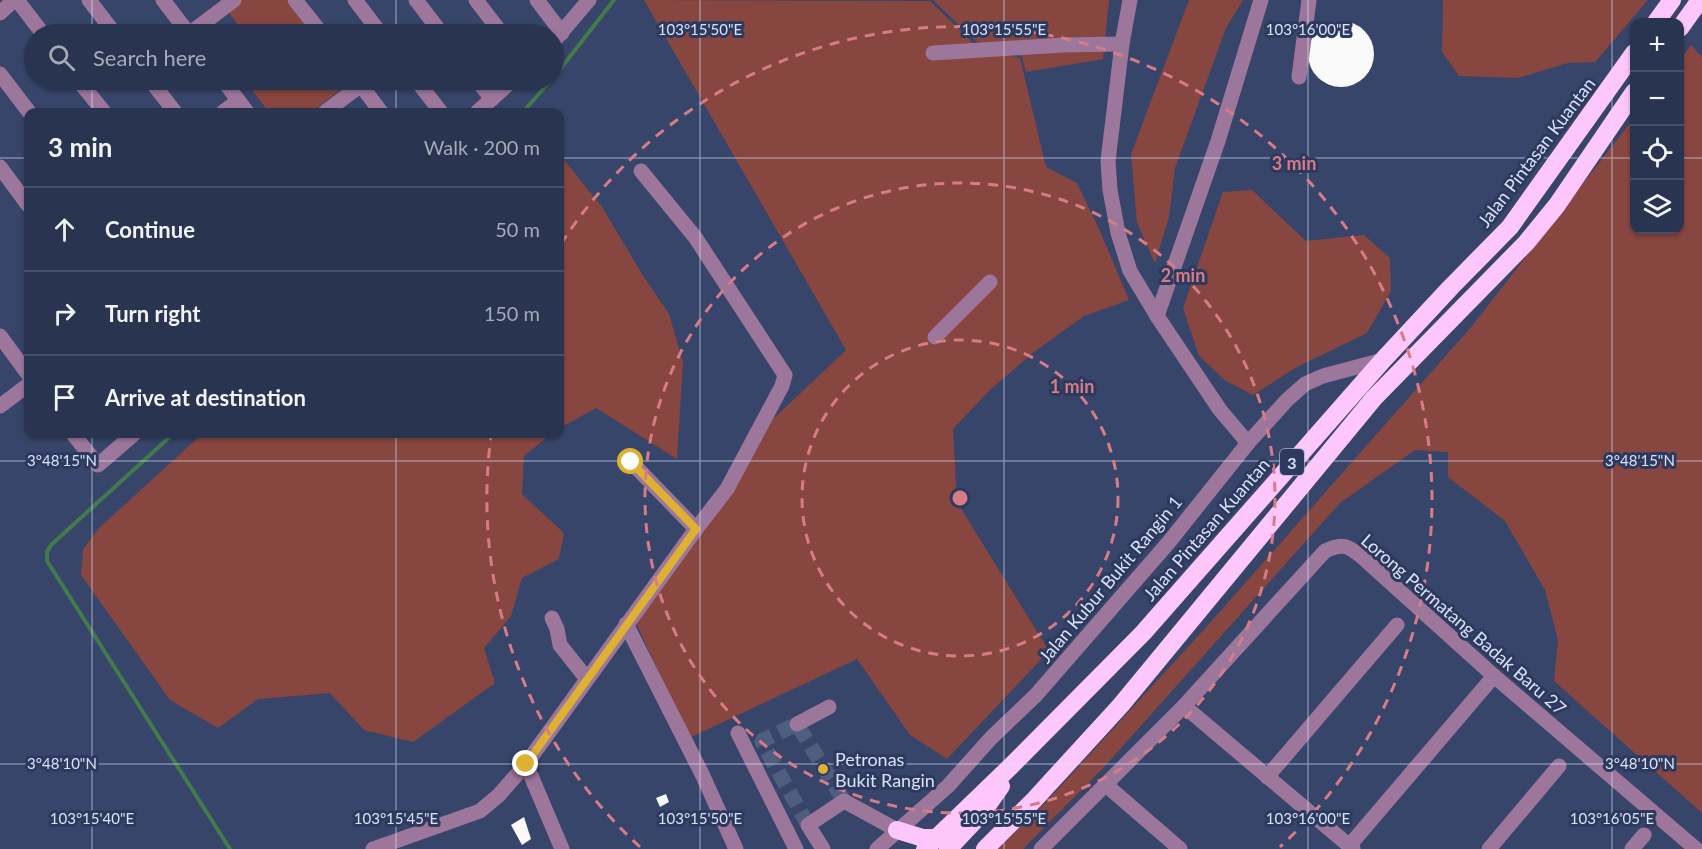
<!DOCTYPE html>
<meta charset="utf-8">
<style>
:root{--surface:#293450;--page:#353f5a;--text:#f1f3f6;--muted:#a5aab7;--line:#454f67}
body{margin:0;font-family:Lato,sans-serif;background:var(--page);color:var(--text)}
.controls{position:absolute;right:18px;top:18px;display:grid;overflow:hidden;border-radius:12px;box-shadow:0 2px 4px #0004}
.controls button{width:54px;height:54px;display:grid;place-items:center;padding:0;border:0;border-bottom:2px solid var(--line);background:var(--surface);color:var(--text);font:30px sans-serif}
.stop{position:absolute;width:18px;height:18px;margin:-14px;border:4px solid #deb133;border-radius:50%;background:#fff}
.stop.end{background:#deb133;border-color:#fff;box-shadow:0 2px 6px #0008}
.list{margin:0;padding:0;list-style:none}
h2{display:flex;justify-content:space-between;align-items:center;height:78px;margin:0;padding:0 24px;font-size:26px}
h2 small{font-size:20px;font-weight:400;color:var(--muted)}
.list li{display:grid;grid-template-columns:39px 1fr auto;gap:18px;align-items:center;box-sizing:border-box;height:84px;padding:0 24px;border-top:2px solid var(--line)}
.list b{display:block;font-size:22px;white-space:nowrap}
.list em{font-size:20px;font-style:normal;color:var(--muted)}
.icon{flex:none;width:33px;height:33px;fill:none;stroke:currentColor;stroke-width:2;stroke-linecap:round;stroke-linejoin:round}
.map{position:relative;flex:none;width:1702px;height:849px;overflow:hidden}
.search{position:absolute;background:var(--surface);box-shadow:0 2px 4px #0004;left:24px;top:24px;width:540px;height:66px;display:flex;align-items:center;gap:15px;box-sizing:border-box;padding:0 21px;border-radius:33px;color:var(--muted);font-size:22px}
.panel{position:absolute;background:var(--surface);box-shadow:0 2px 4px #0004;left:24px;top:108px;width:540px;height:330px;border-radius:12px}
.map>svg:first-child{display:block}
</style>
<div class="map">
<svg width="1702" height="849" viewBox="0 0 1702 849">
<rect width="100%" height="100%" fill="#37456a"/>
<g fill="#87463f">
<polygon points="238,0 287,0 314,34 245,34 226,9"/>
<polygon points="644,0 930,1 976,46 1020,58 1046,167 1077,183 1100,231 1129,300 1084,316 1034,352 990,390 953,429 957,502 1049,651 947,759 910,735 857,659 689,738 636,623 751,440 846,350"/>
<polygon points="933,0 1109,0 1103,59 1026,72 1021,53 977,42"/>
<polygon points="1189,0 1243,0 1226,28 1175,168 1169,217 1155,263 1137,223 1131,154"/>
<polygon points="1443,0 1648,0 1595,62 1568,63 1518,78 1459,76 1442,52"/>
<polygon points="1691,45 1702,57 1702,813 1554,681 1558,640 1545,590 1505,521 1448,477 1448,452 1415,450 1340,503 1105,766 1023,849 998,849 1048,800 1209,624 1472,326 1634,118 1634,230 1680,230 1680,60"/>
<polygon points="244,80 348,80 350,83 311,112 269,112"/>
<polygon points="560,155 602,207 642,274 669,314 683,362 677,459 596,408 560,428"/>
<polygon points="1252,190 1306,241 1364,235 1390,258 1391,291 1367,333 1297,367 1253,395 1226,381 1199,356 1183,308 1223,192"/>
<polygon points="202,434 551,434 524,456 522,494 564,533 559,559 522,578 511,616 484,648 495,683 413,742 364,730 330,693 258,699 218,728 170,700 81,575 83,549 99,528"/>
</g>
<g fill="none" stroke-linecap="round" stroke-linejoin="round">
<g stroke="#417b4b" stroke-width="4">
<polyline points="554,77 614,0"/>
<polyline points="523,112 551,80"/>
<polyline points="173,434 51,545 47,552 47,561 230,849"/>
</g>
</g>
<g fill="#f9f9f9">
<circle cx="1341" cy="54" r="33"/>
<polygon points="666,794 669,802 660,807 656,798"/>
<polygon points="524,817 531,839 522,845 511,825"/>
</g>
<g fill="none" stroke-linecap="round" stroke-linejoin="round">
<polyline stroke="#4f5d7f" stroke-width="15" stroke-dasharray="15 8" stroke-linecap="butt" points="808,825 762,742 763,740 797,724 844,801"/>
<g stroke="#9d779b" stroke-width="15">
<polyline points="17,0 43,34"/>
<polyline points="89,0 115,34"/>
<polyline points="163,0 189,34"/>
<polyline points="295,0 322,34"/>
<polyline points="355,0 381,34"/>
<polyline points="416,0 442,34"/>
<polyline points="476,0 502,34"/>
<polyline points="537,0 562,33"/>
<polyline points="1130,0 1122,44 1108,161 1110,190 1118,233 1130,271 1157,316 1220,410 1248,443"/>
<polyline points="0,13 14,0"/>
<polyline points="189,34 234,0"/>
<polyline points="554,41 589,0"/>
<polyline points="933,53 1063,45 1122,44"/>
<polyline points="0,74 29,112"/>
<polyline points="1299,77 1309,0"/>
<polyline points="78,80 104,112"/>
<polyline points="150,80 175,112"/>
<polyline points="223,80 247,112"/>
<polyline points="357,80 381,112"/>
<polyline points="416,80 441,112"/>
<polyline points="477,80 492,99"/>
<polyline points="223,112 238,101"/>
<polyline points="325,112 361,85"/>
<polyline points="477,112 513,80"/>
<polyline points="0,167 28,205"/>
<polyline points="641,171 695,237 785,375 782,386 727,489 696,529"/>
<polyline points="1157,316 1218,141 1261,0"/>
<polyline points="0,336 28,374"/>
<polyline points="935,337 990,282"/>
<polyline points="0,406 28,385"/>
<polyline points="73,434 98,465 134,434"/>
<polyline points="552,618 557,629 560,645 587,679"/>
<polyline points="626,624 702,774 736,849"/>
<polyline points="1184,706 1353,849"/>
<polyline points="797,724 829,707"/>
<polyline points="738,733 796,849"/>
<polyline points="526,764 562,849"/>
<polyline points="1267,777 1397,625"/>
<polyline points="1106,785 1180,849"/>
<polyline points="1349,846 1494,676"/>
<polyline points="373,849 480,811 499,795 526,764 696,529 631,462"/>
<polyline points="823,849 808,825 844,801 897,830"/>
<polyline points="877,849 948,786 991,738 1036,695 1169,542 1248,443 1287,400 1305,384 1323,376 1383,360"/>
<path d="M1041,849l143,-143 141,-155c18,-8 22,-6 37,6l132,119 202,173"/>
<polyline points="1489,849 1559,766"/>
<polyline points="1632,849 1644,835"/>
</g>
<g stroke="#fec7fc" stroke-width="18">
<polyline points="1656,22 1672,0"/>
<polyline points="1680,28 1700,0"/>
<polyline points="897,830 923,838 936,838"/>
<polyline points="925,849 1011,766 1143,633 1383,360 1451,287 1510,227 1634,53"/>
<polyline points="948,849 982,813 1001,786"/>
<polyline points="985,849 1034,800 1121,705 1374,398 1526,243 1557,205 1634,92"/>
</g>
</g>
<g fill="none" stroke-linecap="round" stroke-linejoin="round">
<polyline stroke="#deb133" stroke-width="8" points="526,764 696,529 631,462"/>
</g>
<path fill="none" stroke="#d9e2f9" stroke-width="1.5" stroke-opacity="0.45" d="M92,0v34M396,0v34M700,0v849M1004,0v849M1308,0v849M1612,0v849M92,80v32M396,80v32M0,158h28M560,158h1074M1680,158h22M92,434v415M396,434v415M0,461h1702M0,764h1702"/>
<g fill="none" stroke="#d77c86" stroke-width="3" stroke-dasharray="10 8">
<circle cx="960" cy="498" r="158"/>
<circle cx="960" cy="498" r="315"/>
<path d="M640 847A473 473 0 0 1 491 436M561 244A473 473 0 1 1 1280 847"/>
</g>
<circle fill="#deb133" stroke="#2d3a5e" stroke-width="2" cx="823" cy="769" r="6"/>
<g text-anchor="middle" dominant-baseline="central" stroke-width="6" stroke-linejoin="round" paint-order="stroke">
<rect fill="#2d3a5e" stroke="#a5b0ca" stroke-width="1.5" x="1280" y="449" width="24" height="26" rx="4.5"/>
<g font-size="16" font-weight="bold" fill="#d9e2f9">
<text x="1292" y="462">3</text>
</g>
<g font-size="18" fill="#d9e2f9" stroke="#2d3a5e">
<text transform="translate(1536 152) rotate(-53)">Jalan Pintasan Kuantan</text>
<text transform="translate(1206 529) rotate(-49)">Jalan Pintasan Kuantan</text>
<text transform="translate(1110 579) rotate(-50)">Jalan Kubur Bukit Rangin 1</text>
<text transform="translate(1464 624) rotate(41)">Lorong Permatang Badak Baru 27</text>
</g>
<g font-size="18" fill="#d9e2f9" stroke="#2d3a5e" text-anchor="start">
<text x="835" y="759">Petronas<tspan x="835" dy="21">Bukit Rangin</tspan></text>
</g>
</g>
<g font-size="15" text-anchor="middle" fill="#d9e2f9" stroke="#2d3a5e" stroke-width="6" stroke-linejoin="round" paint-order="stroke">
<text x="700" y="35">103°15'50"E</text>
<text x="1004" y="35">103°15'55"E</text>
<text x="1308" y="35">103°16'00"E</text>
<text x="62" y="466">3°48'15"N</text>
<text x="1640" y="466">3°48'15"N</text>
<text x="62" y="769">3°48'10"N</text>
<text x="1640" y="769">3°48'10"N</text>
<text x="92" y="824">103°15'40"E</text>
<text x="396" y="824">103°15'45"E</text>
<text x="700" y="824">103°15'50"E</text>
<text x="1004" y="824">103°15'55"E</text>
<text x="1308" y="824">103°16'00"E</text>
<text x="1612" y="824">103°16'05"E</text>
</g>
<circle cx="960" cy="498" r="9" fill="#d77c86" stroke="#2d3a5e" stroke-width="3"/>
<g font-size="18" text-anchor="middle" font-weight="bold" fill="#d77c86" stroke="#2d3a5e" stroke-width="6" stroke-linejoin="round" paint-order="stroke">
<text x="1294" y="170">3 min</text>
<text x="1183" y="282">2 min</text>
<text x="1072" y="393">1 min</text>
</g>
</svg>
<div class="controls">
<button>+</button>
<button>−</button>
<button><svg class="icon" aria-label="locate" viewBox="0 0 24 24"><circle cx="12" cy="12" r="6"/><path d="M12 2v4M12 18v4M2 12h4M18 12h4"/></svg></button>
<button><svg class="icon" aria-label="layers" viewBox="0 0 24 24"><path d="M12 4l9 5-9 5-9-5zM3 14l9 5 9-5"/></svg></button>
</div>
<div class="stop" style="left:631px;top:462px"></div>
<div class="stop end" style="left:526px;top:764px"></div>
<div class="search"><svg class="icon" aria-label="search" viewBox="0 0 24 24"><circle cx="10" cy="10" r="6"/><path d="M15 15l6 6"/></svg>Search here</div>
<section class="panel">
<h2>3 min<small>Walk · 200 m</small></h2>
<ul class="list">
<li><svg class="icon" aria-label="ahead" viewBox="0 0 24 24"><path d="M12 20V5M6 11l6-6 6 6"/></svg><div><b>Continue</b></div><em>50 m</em></li>
<li><svg class="icon" aria-label="right" viewBox="0 0 24 24"><path d="M7 20v-9h11M14 6l5 5-5 5"/></svg><div><b>Turn right</b></div><em>150 m</em></li>
<li><svg class="icon" aria-label="arrive" viewBox="0 0 24 24"><path d="M6 21V4h12l-3 4 3 4H6"/></svg><div><b>Arrive at destination</b></div></li>
</ul>
</section>
</div>
